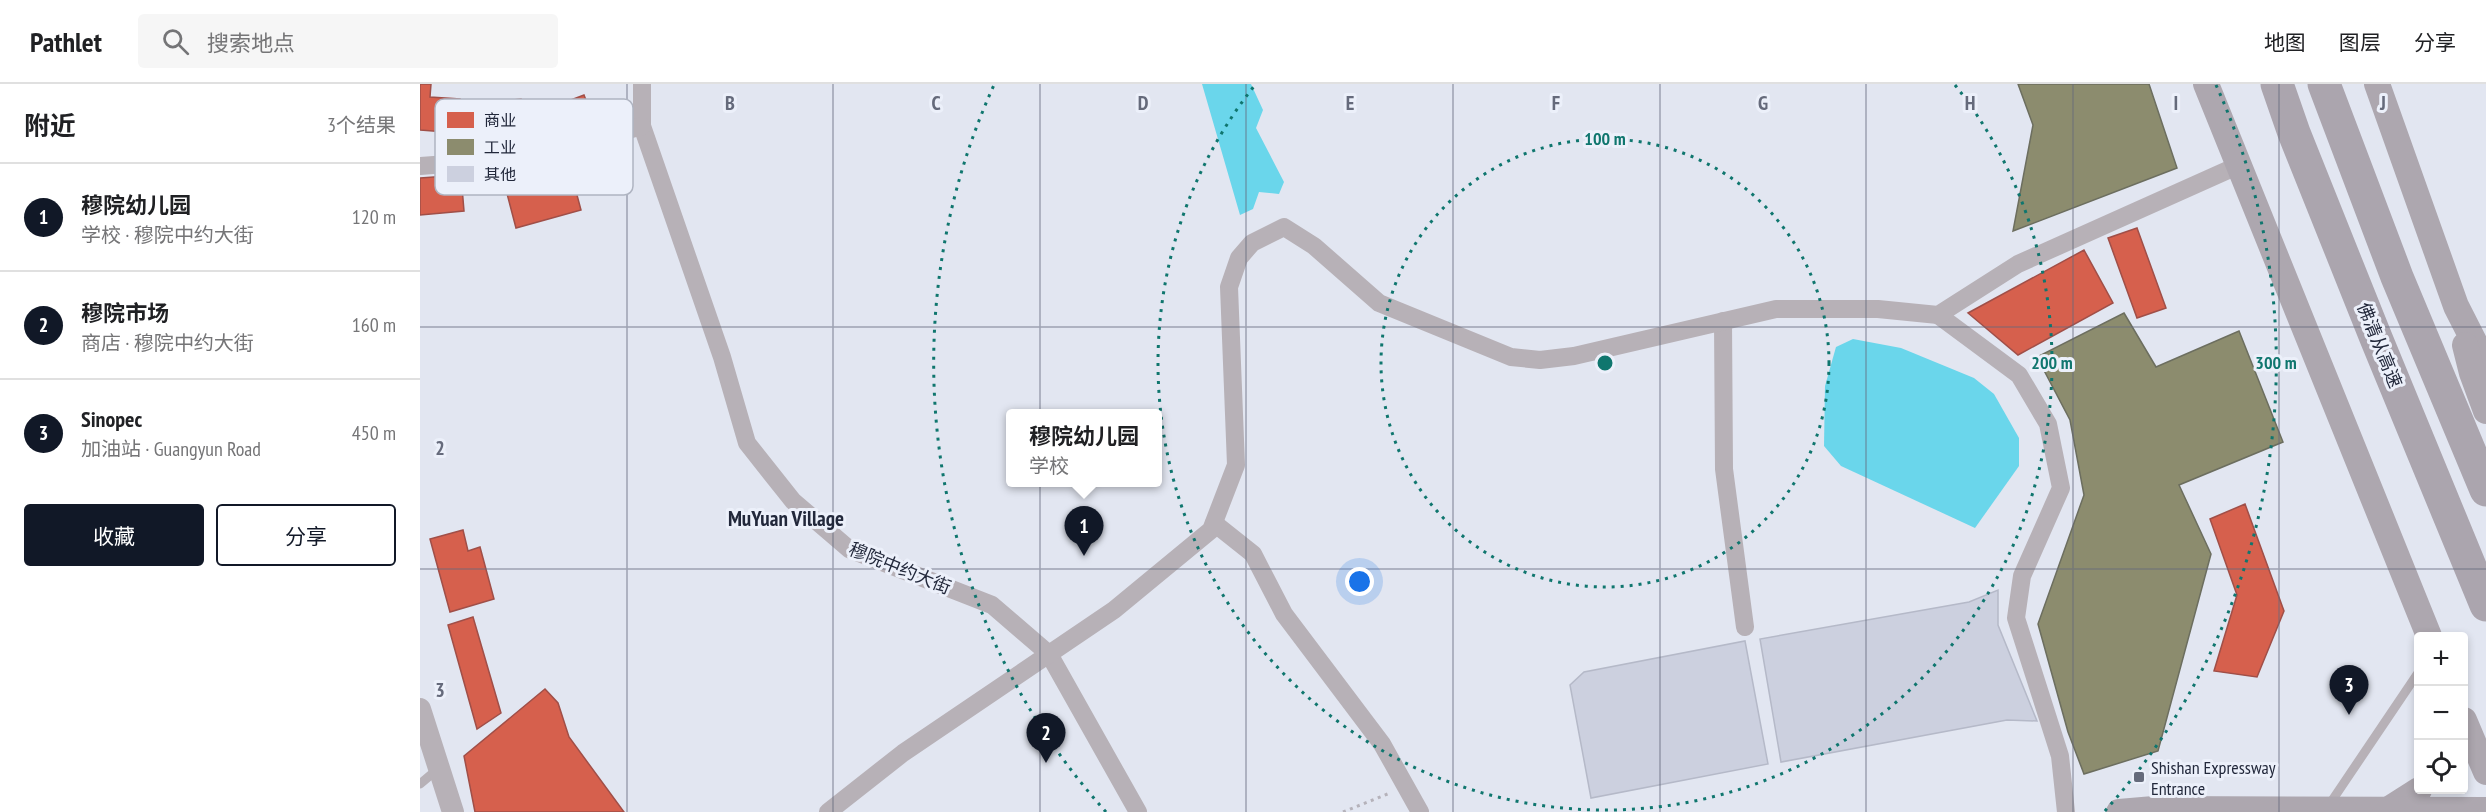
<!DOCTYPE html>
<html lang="zh">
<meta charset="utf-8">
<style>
:root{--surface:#fff;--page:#f6f6f6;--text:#202124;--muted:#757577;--line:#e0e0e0;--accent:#111827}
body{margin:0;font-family:"PT Sans Narrow","Noto Sans SC",sans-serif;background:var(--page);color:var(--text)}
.controls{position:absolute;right:18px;bottom:18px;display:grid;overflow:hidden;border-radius:6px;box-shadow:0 3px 9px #0003}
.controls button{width:54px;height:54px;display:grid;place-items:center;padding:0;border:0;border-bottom:2px solid var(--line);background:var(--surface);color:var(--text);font:30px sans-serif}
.you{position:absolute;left:940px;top:498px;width:21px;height:21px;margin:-15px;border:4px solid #fff;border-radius:50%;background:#1a73e8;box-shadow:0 0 0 9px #1a73e833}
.badge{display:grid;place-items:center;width:39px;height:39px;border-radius:50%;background:var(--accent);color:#fff;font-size:20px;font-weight:700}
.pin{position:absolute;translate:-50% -50px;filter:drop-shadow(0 2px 3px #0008)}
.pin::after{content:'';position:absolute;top:32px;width:21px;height:18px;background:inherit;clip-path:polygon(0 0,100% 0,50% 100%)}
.popup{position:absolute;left:586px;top:325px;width:156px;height:78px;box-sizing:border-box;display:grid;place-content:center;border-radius:6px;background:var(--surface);filter:drop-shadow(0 2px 4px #0005);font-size:20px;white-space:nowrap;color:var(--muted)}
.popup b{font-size:22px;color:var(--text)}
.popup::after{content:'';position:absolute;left:50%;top:100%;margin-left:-12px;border:12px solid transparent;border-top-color:var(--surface)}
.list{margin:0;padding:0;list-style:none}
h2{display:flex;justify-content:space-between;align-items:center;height:78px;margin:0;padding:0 24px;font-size:26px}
h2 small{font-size:20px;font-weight:400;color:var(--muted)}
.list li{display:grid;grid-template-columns:39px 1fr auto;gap:18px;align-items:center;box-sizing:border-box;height:108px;padding:0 24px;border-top:2px solid var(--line)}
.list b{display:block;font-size:22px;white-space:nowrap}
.list p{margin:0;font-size:20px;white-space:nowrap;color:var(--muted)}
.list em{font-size:20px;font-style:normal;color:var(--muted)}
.actions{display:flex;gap:12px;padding:18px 24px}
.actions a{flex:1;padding:14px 0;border:2px solid var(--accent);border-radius:6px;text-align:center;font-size:21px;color:var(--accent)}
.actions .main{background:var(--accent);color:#fff}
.icon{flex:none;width:33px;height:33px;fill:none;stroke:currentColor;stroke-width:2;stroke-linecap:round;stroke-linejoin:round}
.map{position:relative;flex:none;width:2066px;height:728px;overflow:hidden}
header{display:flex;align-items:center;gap:36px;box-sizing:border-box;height:84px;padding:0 30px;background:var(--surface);border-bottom:2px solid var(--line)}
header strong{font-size:28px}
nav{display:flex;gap:33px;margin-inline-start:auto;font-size:21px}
.search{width:420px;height:54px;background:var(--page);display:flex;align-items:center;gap:15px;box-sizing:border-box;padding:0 21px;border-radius:6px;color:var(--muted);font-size:22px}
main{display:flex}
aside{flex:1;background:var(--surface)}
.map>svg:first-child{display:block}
</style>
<header>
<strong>Pathlet</strong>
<div class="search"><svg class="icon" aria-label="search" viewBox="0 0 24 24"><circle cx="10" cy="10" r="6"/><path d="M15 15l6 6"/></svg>搜索地点</div>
<nav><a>地图</a><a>图层</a><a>分享</a></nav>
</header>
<main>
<aside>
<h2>附近<small>3个结果</small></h2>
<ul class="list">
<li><span class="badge">1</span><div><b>穆院幼儿园</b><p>学校 · 穆院中约大街</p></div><em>120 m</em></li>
<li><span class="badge">2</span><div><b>穆院市场</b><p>商店 · 穆院中约大街</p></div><em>160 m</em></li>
<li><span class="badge">3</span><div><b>Sinopec</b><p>加油站 · Guangyun Road</p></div><em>450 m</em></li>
</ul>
<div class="actions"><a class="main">收藏</a><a>分享</a></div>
</aside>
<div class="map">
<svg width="2066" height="728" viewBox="0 0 2066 728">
<rect width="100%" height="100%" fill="#e2e6f1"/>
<g fill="#6ad6eb">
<polygon points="782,0 831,0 843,26 836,44 864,98 859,110 839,108 833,125 820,131"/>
<polygon points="1433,255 1481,264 1554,294 1574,310 1599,354 1599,382 1555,444 1421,382 1404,362 1405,302 1416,263"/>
</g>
<g fill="#d6604d" stroke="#a04f48" stroke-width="1.5">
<polygon points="0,0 11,0 10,13 40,15 38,49 0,46"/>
<polygon points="164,11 171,29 121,48 114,30"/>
<polygon points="101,15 103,42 68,45 65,19"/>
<polygon points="150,85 161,126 96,144 85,102"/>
<polygon points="41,91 44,127 0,131 0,94"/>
<polygon points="1717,144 1746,224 1717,234 1688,154"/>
<polygon points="1664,166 1693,219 1598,271 1548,229"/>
<polygon points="1825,420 1864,527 1837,593 1794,587 1817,511 1790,435"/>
<polygon points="43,446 48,467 60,463 74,515 30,528 10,455"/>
<polygon points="53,533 81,629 57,645 28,541"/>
<polygon points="125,605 138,619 149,653 204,728 55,728 44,672"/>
</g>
<g fill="#8c8c6e" stroke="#6c6e5f" stroke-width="1.5">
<polygon points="1598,0 1729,0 1757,84 1593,147 1613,41"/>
<polygon points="1704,229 1736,283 1819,247 1863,358 1759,401 1791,470 1738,667 1664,690 1648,648 1618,540 1664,411 1650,336 1617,273"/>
</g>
<g fill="#ccd0df" stroke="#b5b9c8" stroke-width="1.5">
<polygon points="1578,506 1578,541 1617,637 1587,636 1361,678 1340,555 1549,518"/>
<polygon points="1325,557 1348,680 1171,714 1150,601 1164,588"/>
</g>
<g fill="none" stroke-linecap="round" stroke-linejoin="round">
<polyline stroke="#b5b2ba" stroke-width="3" stroke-dasharray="3 4.5" stroke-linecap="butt" points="923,728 970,709"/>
<g stroke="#b7b1b7" stroke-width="9">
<polyline points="0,700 19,684"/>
<polyline points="1909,721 1998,589"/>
</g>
<g stroke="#b7b1b7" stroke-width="18">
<polyline points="222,0 222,42 302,273 327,359 373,417 429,465 572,521 629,570 718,728"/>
<polyline points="0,82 108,74 222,42"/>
<polyline points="1518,231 1599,291 1628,340 1641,404 1602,492 1596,534 1640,672 1646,728"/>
<polyline points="1303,237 1304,385 1325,543"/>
<polyline points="794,439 833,470 864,530 962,660 1000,728"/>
<polyline points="408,728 483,669 694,526 791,446 816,381 809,203 819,174 832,159 864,143 894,162 959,219 1091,273 1120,276 1154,272 1356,225 1458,225 1518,231 1598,180 1817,82"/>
</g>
<polyline stroke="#b7b1b7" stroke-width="22" points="0,625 33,728"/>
<g stroke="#ada7af" stroke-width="26">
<polyline points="1786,0 2009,552"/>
<polyline points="1957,0 2036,222 2066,281"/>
<polyline points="2045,261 2052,289 2066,327"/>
<polyline points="2044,636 2066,688"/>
<polyline points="1966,727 1999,706"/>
<polyline points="1699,728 1734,725 2066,726"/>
</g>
<g stroke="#aba5ae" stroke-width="33">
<polyline points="1857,0 1874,49 1956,254 2066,521"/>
<polyline points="1904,0 1977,193 2066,406"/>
</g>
</g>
<path fill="none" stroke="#656a7b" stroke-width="1.5" stroke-opacity="0.55" d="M207,0v728M413,0v728M620,0v728M826,0v728M1033,0v728M1240,0v728M1446,0v728M1653,0v728M1859,0v728M0,243h2066M0,485h2066"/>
<g fill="none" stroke="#0f766e" stroke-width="3" stroke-dasharray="3 6">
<circle cx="1185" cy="279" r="224"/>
<path d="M1535 1A447 447 0 1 1 835 1"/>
<path d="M686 728A671 671 0 0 1 574 1M1796 1A671 671 0 0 1 1684 728"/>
</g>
<rect fill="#656a7b" stroke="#ecf0fa" stroke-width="2" x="1713" y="687" width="12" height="12" rx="3"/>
<g text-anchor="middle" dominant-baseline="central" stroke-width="6" stroke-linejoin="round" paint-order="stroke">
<g font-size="18" fill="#22283b" stroke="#ecf0fa">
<text transform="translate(1960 261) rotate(68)">佛清从高速</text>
<text transform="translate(480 484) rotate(22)">穆院中约大街</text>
</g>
<g font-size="18" fill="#22283b" stroke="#ecf0fa" text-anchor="start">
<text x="1731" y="683">Shishan Expressway<tspan x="1731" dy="21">Entrance</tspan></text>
</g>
<g font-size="21" font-weight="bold" fill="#22283b" stroke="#ecf0fa">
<text x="366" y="434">MuYuan Village</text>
</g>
</g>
<rect x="15" y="15" width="198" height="96" rx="9" fill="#ecf0fa" stroke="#afb4c1" stroke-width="1.5"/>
<rect x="27" y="28" width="27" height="16" fill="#d6604d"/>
<rect x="27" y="55" width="27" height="16" fill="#8c8c6e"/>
<rect x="27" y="82" width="27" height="16" fill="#ccd0df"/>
<g font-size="16" fill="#22283b">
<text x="64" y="42">商业</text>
<text x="64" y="69">工业</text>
<text x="64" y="96">其他</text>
</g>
<g font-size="20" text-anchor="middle" font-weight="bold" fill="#656a7b" stroke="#ecf0fa" stroke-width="6" stroke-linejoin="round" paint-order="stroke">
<text x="310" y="26">B</text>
<text x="516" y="26">C</text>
<text x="723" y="26">D</text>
<text x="930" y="26">E</text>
<text x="1136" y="26">F</text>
<text x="1343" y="26">G</text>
<text x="1550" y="26">H</text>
<text x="1756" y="26">I</text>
<text x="1963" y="26">J</text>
<text x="20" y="371">2</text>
<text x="20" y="613">3</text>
</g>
<circle cx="1185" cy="279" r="9" fill="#0f766e" stroke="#ecf0fa" stroke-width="3"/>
<g font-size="18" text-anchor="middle" font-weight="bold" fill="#0f766e" stroke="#ecf0fa" stroke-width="6" stroke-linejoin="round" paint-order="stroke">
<text x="1185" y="61">100 m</text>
<text x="1632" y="285">200 m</text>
<text x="1856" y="285">300 m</text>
</g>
</svg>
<div class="controls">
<button>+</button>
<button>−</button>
<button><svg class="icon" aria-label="locate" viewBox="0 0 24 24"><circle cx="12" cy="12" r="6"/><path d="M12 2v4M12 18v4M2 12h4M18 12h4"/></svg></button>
</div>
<div class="you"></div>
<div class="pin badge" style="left:664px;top:472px">1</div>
<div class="popup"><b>穆院幼儿园</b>学校</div>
<div class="pin badge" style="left:626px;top:679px">2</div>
<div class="pin badge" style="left:1929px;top:631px">3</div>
</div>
</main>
